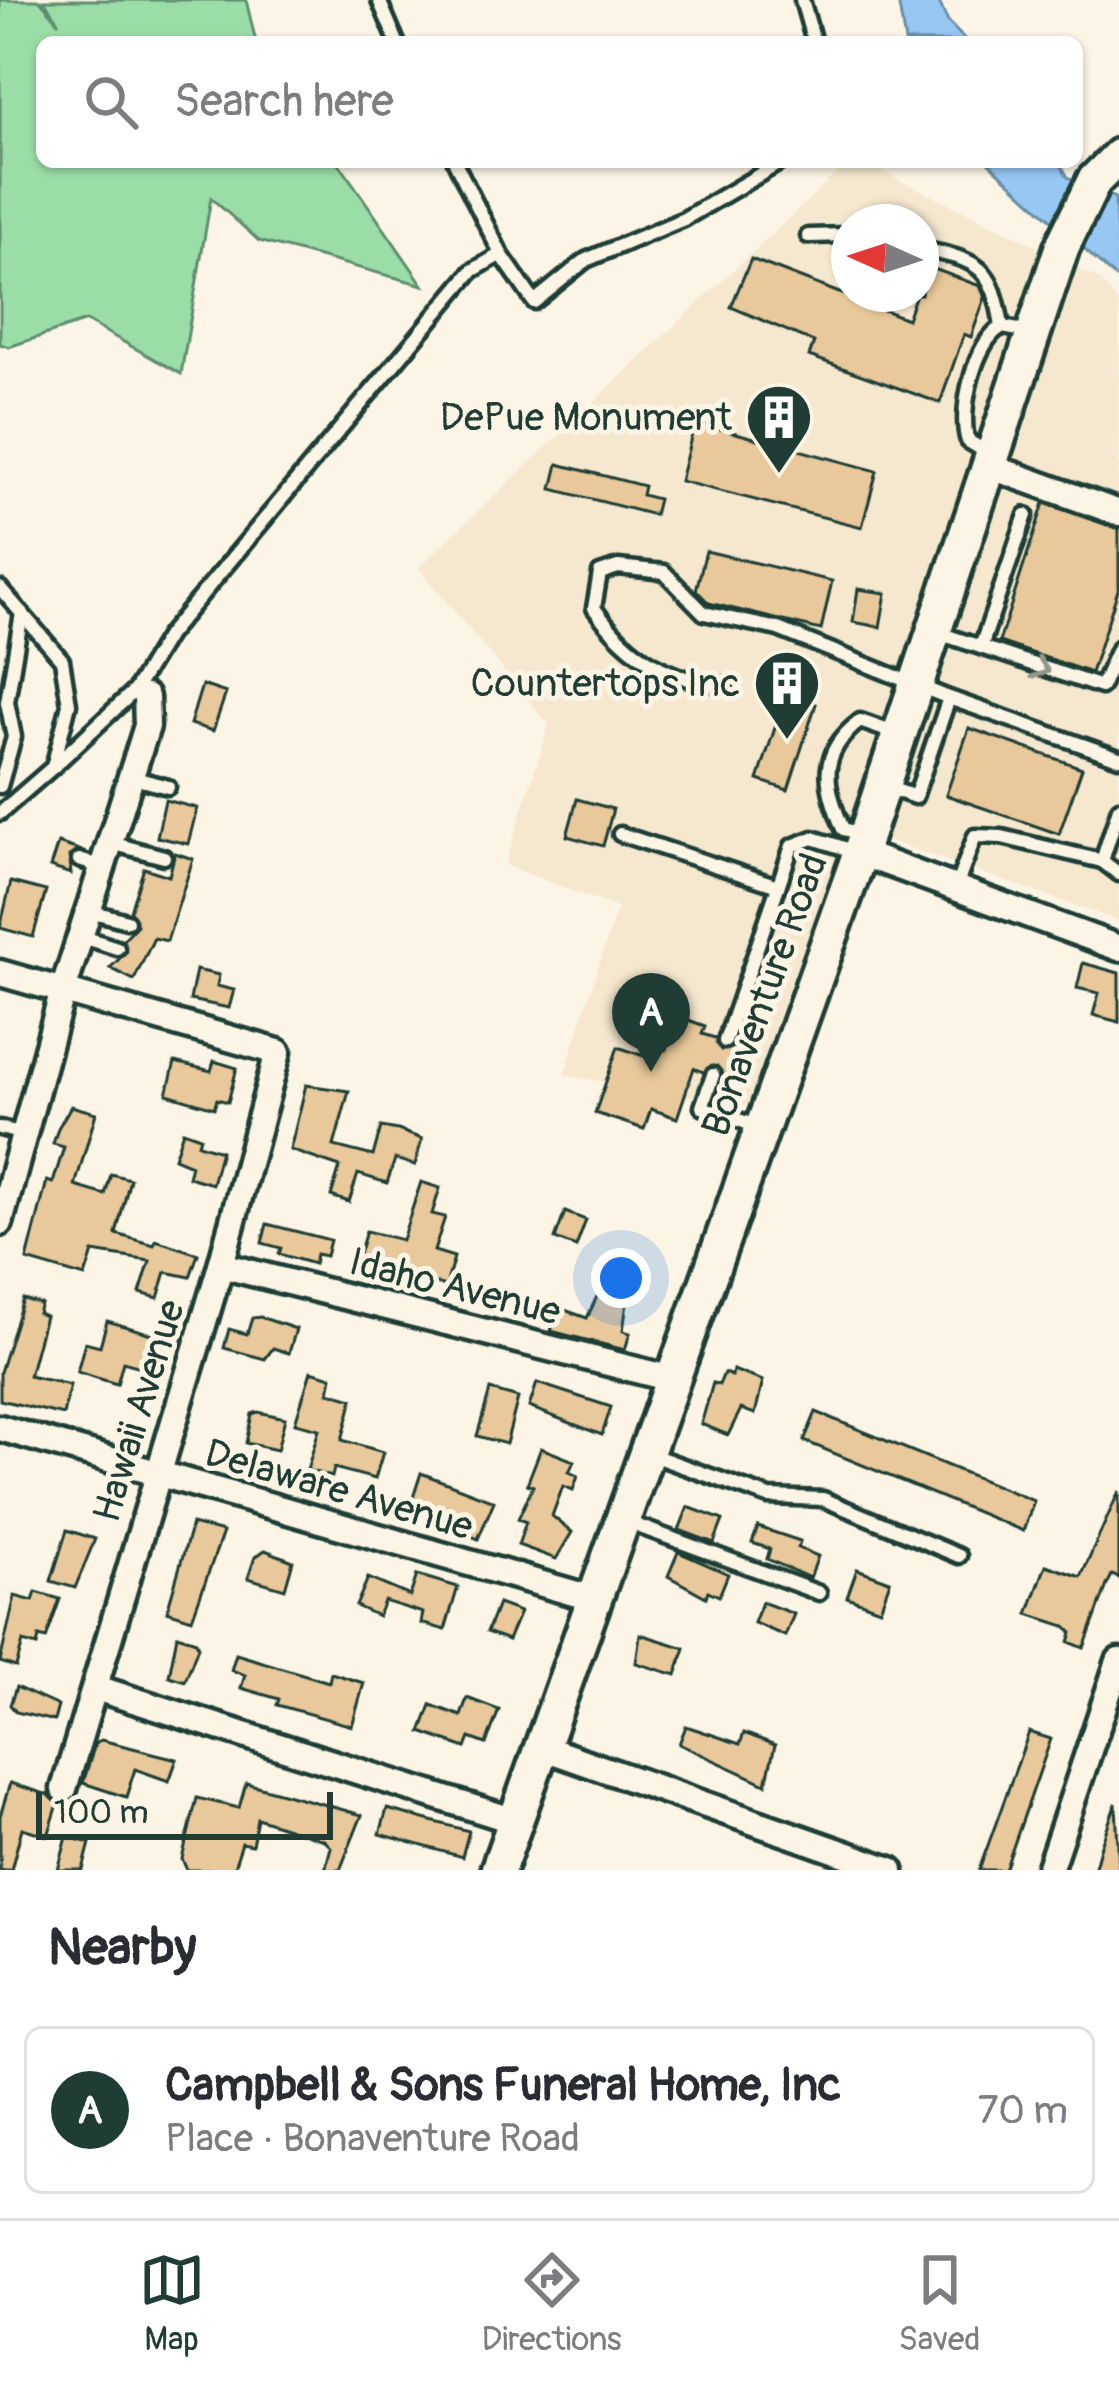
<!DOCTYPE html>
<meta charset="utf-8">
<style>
:root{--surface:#fff;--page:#f7f7f7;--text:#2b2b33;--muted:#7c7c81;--line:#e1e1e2;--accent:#1f3d34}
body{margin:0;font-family:Pangolin,sans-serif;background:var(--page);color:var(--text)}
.compass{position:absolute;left:831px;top:204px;width:108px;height:108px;border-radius:50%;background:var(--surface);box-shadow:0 3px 9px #0004;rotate:273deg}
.scale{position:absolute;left:36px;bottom:30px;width:297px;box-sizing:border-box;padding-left:12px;border:6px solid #1f3d34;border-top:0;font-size:33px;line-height:42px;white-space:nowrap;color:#1f3d34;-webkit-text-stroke:9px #fcf5e5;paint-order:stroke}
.you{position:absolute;left:621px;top:1278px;width:42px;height:42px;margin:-30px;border:9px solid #fff;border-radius:50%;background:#1a73e8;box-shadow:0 0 0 18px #1a73e833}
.badge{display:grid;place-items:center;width:78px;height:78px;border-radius:50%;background:var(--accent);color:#fff;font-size:39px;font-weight:700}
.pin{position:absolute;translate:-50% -99px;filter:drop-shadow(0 3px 6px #0008)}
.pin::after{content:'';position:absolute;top:63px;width:42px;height:36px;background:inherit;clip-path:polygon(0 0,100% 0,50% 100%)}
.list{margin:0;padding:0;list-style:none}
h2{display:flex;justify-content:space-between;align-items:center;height:156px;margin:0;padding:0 48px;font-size:51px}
h2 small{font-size:39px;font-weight:400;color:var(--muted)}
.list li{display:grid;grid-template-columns:78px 1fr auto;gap:36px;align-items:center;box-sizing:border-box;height:168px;margin:0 24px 24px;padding:0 24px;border:3px solid var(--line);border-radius:18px}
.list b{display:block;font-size:45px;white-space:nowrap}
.list p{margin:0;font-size:39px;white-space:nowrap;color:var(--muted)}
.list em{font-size:39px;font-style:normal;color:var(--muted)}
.icon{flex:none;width:66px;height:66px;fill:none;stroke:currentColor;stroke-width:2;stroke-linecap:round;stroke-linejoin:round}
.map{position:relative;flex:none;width:1119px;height:1870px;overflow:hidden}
.search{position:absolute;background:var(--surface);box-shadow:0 3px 9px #0004;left:36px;right:36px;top:36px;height:132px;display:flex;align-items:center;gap:30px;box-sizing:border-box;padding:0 42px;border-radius:18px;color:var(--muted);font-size:45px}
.sheet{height:348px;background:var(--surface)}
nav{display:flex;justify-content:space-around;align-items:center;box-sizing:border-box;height:168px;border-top:3px solid var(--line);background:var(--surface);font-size:33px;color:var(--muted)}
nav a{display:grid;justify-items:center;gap:6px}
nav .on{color:var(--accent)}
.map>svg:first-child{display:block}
</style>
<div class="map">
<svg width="1119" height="1870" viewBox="0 0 1119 1870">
<rect width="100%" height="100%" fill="#fcf5e5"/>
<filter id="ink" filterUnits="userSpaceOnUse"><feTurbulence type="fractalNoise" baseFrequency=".00833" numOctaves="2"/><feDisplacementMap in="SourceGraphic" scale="24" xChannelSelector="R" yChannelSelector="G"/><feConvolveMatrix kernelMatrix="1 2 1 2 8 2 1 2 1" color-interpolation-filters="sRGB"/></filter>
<g filter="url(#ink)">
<path fill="#f6e8cf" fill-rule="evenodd" d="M848,162h14l161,77 77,41 19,23v618l-272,-95 -99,280 -184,-31 53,-167 -112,-43 44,-140 -131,-157zM849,222h72v72h-72z"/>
<polygon fill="#9bdda7" stroke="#5d8d6e" stroke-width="3" points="0,0 40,0 59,23 44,0 246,0 256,42 42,42 42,162 338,162 423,285 259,241 211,198 181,374 86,321 9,347 0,344"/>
<g fill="#97c7f3" stroke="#6790a7" stroke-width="3">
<polygon points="898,0 938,0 948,22 967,42 905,42"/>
<polygon points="988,162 1059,162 1068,177 1115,198 1119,281"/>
</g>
<g fill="#e9c99b" stroke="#1f3d34" stroke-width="3">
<polygon points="751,259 907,319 916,294 921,294 926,266 980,286 985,298 971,337 964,334 940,403 809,356 814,342 731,307"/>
<polygon points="695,422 877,471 862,527 680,481"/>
<polygon points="558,464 644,486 642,495 658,499 654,515 552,489"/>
<polygon points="1044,503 1119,529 1119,587 1091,673 999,642"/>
<polygon points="706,551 832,581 821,630 709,603 696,590"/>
<polygon points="858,589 886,593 880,627 853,622"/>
<polygon points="202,685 226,693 213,731 190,724"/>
<polygon points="786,694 816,704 788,790 758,780"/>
<polygon points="969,728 1082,768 1059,834 946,795"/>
<polygon points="577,799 613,809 603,846 567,836"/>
<polygon points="165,800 197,808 188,844 157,837"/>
<polygon points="58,843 79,850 69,856 71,874 50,867"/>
<polygon points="175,853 193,859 167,941 154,938 134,980 110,968 126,952 123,940 137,925 130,911 144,868 169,876"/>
<polygon points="11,882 46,891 33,937 0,928"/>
<polygon points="1083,963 1119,973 1119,1022 1093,1015 1099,993 1077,988"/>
<polygon points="196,970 219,975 217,986 234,990 229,1008 190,1000"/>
<polygon points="677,1016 705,1026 702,1034 715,1038 721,1050 737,1046 726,1079 717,1066 703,1072 694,1068 677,1118 651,1109 644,1129 595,1113 618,1047 647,1057 651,1045 666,1050"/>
<polygon points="214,1061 237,1068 228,1102 217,1099 214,1108 167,1094 175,1062 211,1071"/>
<polygon points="306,1085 349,1091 334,1146 373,1156 381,1127 398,1130 422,1139 415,1165 395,1159 387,1183 358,1174 349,1202 331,1196 340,1167 290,1150"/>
<polygon points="71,1106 96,1113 75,1186 105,1195 111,1174 130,1179 116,1234 154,1245 156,1240 198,1254 190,1277 166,1272 158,1298 140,1293 150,1261 93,1252 85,1277 27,1260 47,1181 53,1183 64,1147 53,1144 58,1128"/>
<polygon points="183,1131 200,1137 198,1144 221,1151 212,1184 188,1177 191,1165 174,1158"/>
<polygon points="421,1182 440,1188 432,1214 445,1217 434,1251 454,1257 446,1286 356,1264 366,1231 402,1240"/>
<polygon points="565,1212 586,1220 576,1247 555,1239"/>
<polygon points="267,1224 330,1240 326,1256 316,1254 314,1264 279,1254 281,1248 262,1243"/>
<polygon points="598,1294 627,1303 623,1331 630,1333 625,1350 551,1331 559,1308 587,1318"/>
<polygon points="23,1299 41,1304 38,1313 45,1316 29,1376 70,1385 63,1415 0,1400 0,1372"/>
<polygon points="260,1317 296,1329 289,1353 273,1348 265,1359 224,1348 229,1329 247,1334 252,1318"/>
<polygon points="107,1321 165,1338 155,1371 123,1362 117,1384 77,1372 85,1342 100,1346"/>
<polygon points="733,1370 763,1381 755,1414 741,1409 728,1435 701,1424 713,1383 719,1385 724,1373 732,1376"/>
<polygon points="311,1371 332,1377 329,1392 353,1399 342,1440 383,1452 375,1479 334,1468 332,1477 307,1470 319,1429 295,1423"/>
<polygon points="537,1383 611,1407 602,1435 529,1407"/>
<polygon points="490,1390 518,1398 506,1444 477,1436"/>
<polygon points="258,1412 285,1418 277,1450 246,1443 252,1414"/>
<polygon points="816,1412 1034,1501 1023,1531 804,1441"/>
<polygon points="541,1448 574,1461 569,1472 578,1476 573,1490 563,1486 552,1516 572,1532 556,1559 518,1545 526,1522 518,1519 533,1486 527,1484"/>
<polygon points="421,1473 494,1501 478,1539 410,1507"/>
<polygon points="1119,1491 1119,1578 1112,1575 1107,1585 1084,1648 1069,1642 1072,1633 1065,1626 1028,1614 1046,1565 1081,1577"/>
<polygon points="688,1507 723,1520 714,1543 679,1530"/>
<polygon points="192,1524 223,1532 192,1619 167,1611"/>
<polygon points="758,1527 800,1541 798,1548 818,1556 810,1578 767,1559 770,1549 752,1543"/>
<polygon points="67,1530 95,1539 75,1588 51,1581"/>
<polygon points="265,1550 293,1561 285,1589 248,1578 255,1557"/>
<polygon points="678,1552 728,1574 719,1596 708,1591 706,1597 668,1576"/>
<polygon points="857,1569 890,1581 880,1609 847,1597"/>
<polygon points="417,1575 458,1587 445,1630 421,1623 423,1613 384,1601 378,1616 356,1606 368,1578 410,1596"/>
<polygon points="36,1592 60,1599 46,1639 39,1637 37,1646 23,1642 16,1667 0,1662 15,1596 33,1601"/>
<polygon points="762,1602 794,1614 785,1636 754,1623"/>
<polygon points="498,1604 520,1612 508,1640 487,1632"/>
<polygon points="640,1634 685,1648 676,1675 636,1663"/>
<polygon points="177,1635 196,1641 198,1647 185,1681 169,1676"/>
<polygon points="236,1654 329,1682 331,1673 364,1683 352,1726 277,1705 279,1699 241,1688 245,1675 231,1670"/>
<polygon points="16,1687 58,1706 54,1721 16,1712 10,1705"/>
<polygon points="467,1698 499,1710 486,1744 470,1738 466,1748 421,1732 431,1705 461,1716"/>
<polygon points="686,1726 740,1744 744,1733 775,1745 766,1784 679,1744"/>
<polygon points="1029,1732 1051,1739 1005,1870 979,1870"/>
<polygon points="101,1740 177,1759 169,1781 135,1769 126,1797 83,1783 95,1744"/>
<polygon points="10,1783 49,1795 58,1804 48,1836 22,1828 11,1870 0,1870 0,1816"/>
<polygon points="246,1783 362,1815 340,1870 325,1870 331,1847 324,1840 257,1818 252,1845 242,1843 233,1870 187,1870 182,1859 197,1798 239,1808"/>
<polygon points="1116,1803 1119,1870 1094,1870 1101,1845"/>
<polygon points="387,1809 469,1831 462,1857 380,1834"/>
<polygon points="67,1837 90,1843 83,1870 58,1870"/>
</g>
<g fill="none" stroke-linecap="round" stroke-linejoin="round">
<defs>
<g id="lane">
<polyline points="379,0 397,42"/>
<polyline points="802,0 814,42"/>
<polyline points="455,162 501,254"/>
<polyline points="808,236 849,235"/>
<path d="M921,249c59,11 72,18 81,78"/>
<path d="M991,455l-23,-14c-10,-28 7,-102 34,-114l29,5"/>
<polyline points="0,588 62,660 69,704 53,767 0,813"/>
<polyline points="935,632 981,647 1026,515"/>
<polyline points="981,647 1101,687 1119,647"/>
<path d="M725,685c-57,-3 -99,-32 -131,-77l6,-35 18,-6 46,5 40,41 74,16 171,69 -34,99 -31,-11"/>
<polyline points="949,698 1119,758"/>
<polyline points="53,767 134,691 168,635 472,271 501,254 534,302 586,260 684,219 781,162"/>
<polyline points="131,777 168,787"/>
<polyline points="0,786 14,737 7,702 22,613"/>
<polyline points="620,834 778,886"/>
<path d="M865,835l-22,-6c-18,-44 -26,-75 17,-108l34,12"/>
<polyline points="111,843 164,857"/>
<polyline points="79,860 102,867"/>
<polyline points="1102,861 1119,874"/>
<polyline points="956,887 975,836 1002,837 1102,861 1119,808"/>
<polyline points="90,911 127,921"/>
<polyline points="80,936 117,948"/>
<polyline points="725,1041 792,846 813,838 856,852"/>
<polyline points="713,1075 702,1107 761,1128"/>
<polyline points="0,1128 23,1134"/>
<polyline points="652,1455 769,1497 823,1499 959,1556"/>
<polyline points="627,1522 819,1593"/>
</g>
<g id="street">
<polyline points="989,466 1119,513"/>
<polyline points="860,853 1119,948"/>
<polyline points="0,973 278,1052 221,1265 64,1789"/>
<polyline points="0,1223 62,994 147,726 146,697"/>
<polyline points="221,1265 672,1379"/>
<polyline points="0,1428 591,1598"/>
<polyline points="96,1688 518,1822"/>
<polyline points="544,1748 891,1870"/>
<polyline points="1049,1870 1119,1661"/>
</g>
<polyline id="secondary" points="498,1870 860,853 1062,247 1094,181 1119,156"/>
</defs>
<use href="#lane" stroke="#1f3d34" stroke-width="21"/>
<use href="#street" stroke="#1f3d34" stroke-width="33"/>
<use href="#secondary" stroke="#1f3d34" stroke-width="42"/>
<use href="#lane" stroke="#fcf5e5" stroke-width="12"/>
<use href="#street" stroke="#fcf5e5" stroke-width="24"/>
<use href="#secondary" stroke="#fcf5e5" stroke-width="33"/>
</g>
<defs><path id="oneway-chevron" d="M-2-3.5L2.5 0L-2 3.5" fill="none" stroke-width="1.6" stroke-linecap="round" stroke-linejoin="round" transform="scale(3)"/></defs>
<use stroke="#8e998c" href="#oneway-chevron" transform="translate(1041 669) rotate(20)"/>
</g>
<defs>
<symbol id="building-pin" viewBox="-11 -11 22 30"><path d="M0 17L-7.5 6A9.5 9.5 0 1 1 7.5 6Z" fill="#1f3d34" stroke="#fcf5e5"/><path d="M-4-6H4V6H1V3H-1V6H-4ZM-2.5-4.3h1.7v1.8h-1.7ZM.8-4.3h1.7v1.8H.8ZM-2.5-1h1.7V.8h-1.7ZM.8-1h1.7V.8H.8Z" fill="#fff"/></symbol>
</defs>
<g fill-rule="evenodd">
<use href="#building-pin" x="741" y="379" width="76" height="104"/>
<use href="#building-pin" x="749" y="645" width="76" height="104"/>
</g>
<g text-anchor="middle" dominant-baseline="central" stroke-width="10" stroke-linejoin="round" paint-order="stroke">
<g font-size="39" fill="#1f3d34" stroke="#fcf5e5" text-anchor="end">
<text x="732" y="417">DePue Monument</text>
<text x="740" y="683">Countertops Inc</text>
</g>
<g font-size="39" fill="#1f3d34" stroke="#fcf5e5">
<text transform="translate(765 995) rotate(-70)">Bonaventure Road</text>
<text transform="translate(455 1287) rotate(14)">Idaho Avenue</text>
<text transform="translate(139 1411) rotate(-73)">Hawaii Avenue</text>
<text transform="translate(339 1490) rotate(16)">Delaware Avenue</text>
</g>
</g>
</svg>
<svg class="compass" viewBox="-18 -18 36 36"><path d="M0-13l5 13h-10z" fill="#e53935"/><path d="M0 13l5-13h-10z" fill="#7c7c81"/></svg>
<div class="scale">100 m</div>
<div class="you"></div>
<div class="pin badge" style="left:651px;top:1072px">A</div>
<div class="search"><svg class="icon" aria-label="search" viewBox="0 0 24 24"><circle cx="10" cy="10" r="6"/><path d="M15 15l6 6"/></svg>Search here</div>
</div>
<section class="sheet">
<h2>Nearby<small></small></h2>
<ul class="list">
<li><span class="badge">A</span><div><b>Campbell &amp; Sons Funeral Home, Inc</b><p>Place · Bonaventure Road</p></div><em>70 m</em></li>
</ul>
</section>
<nav>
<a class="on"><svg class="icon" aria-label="map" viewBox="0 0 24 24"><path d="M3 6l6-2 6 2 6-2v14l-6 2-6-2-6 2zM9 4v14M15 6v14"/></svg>Map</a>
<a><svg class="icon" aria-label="directions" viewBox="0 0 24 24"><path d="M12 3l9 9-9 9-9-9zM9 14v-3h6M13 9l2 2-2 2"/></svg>Directions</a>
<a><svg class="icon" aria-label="saved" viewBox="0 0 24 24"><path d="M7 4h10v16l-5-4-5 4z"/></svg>Saved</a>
</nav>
